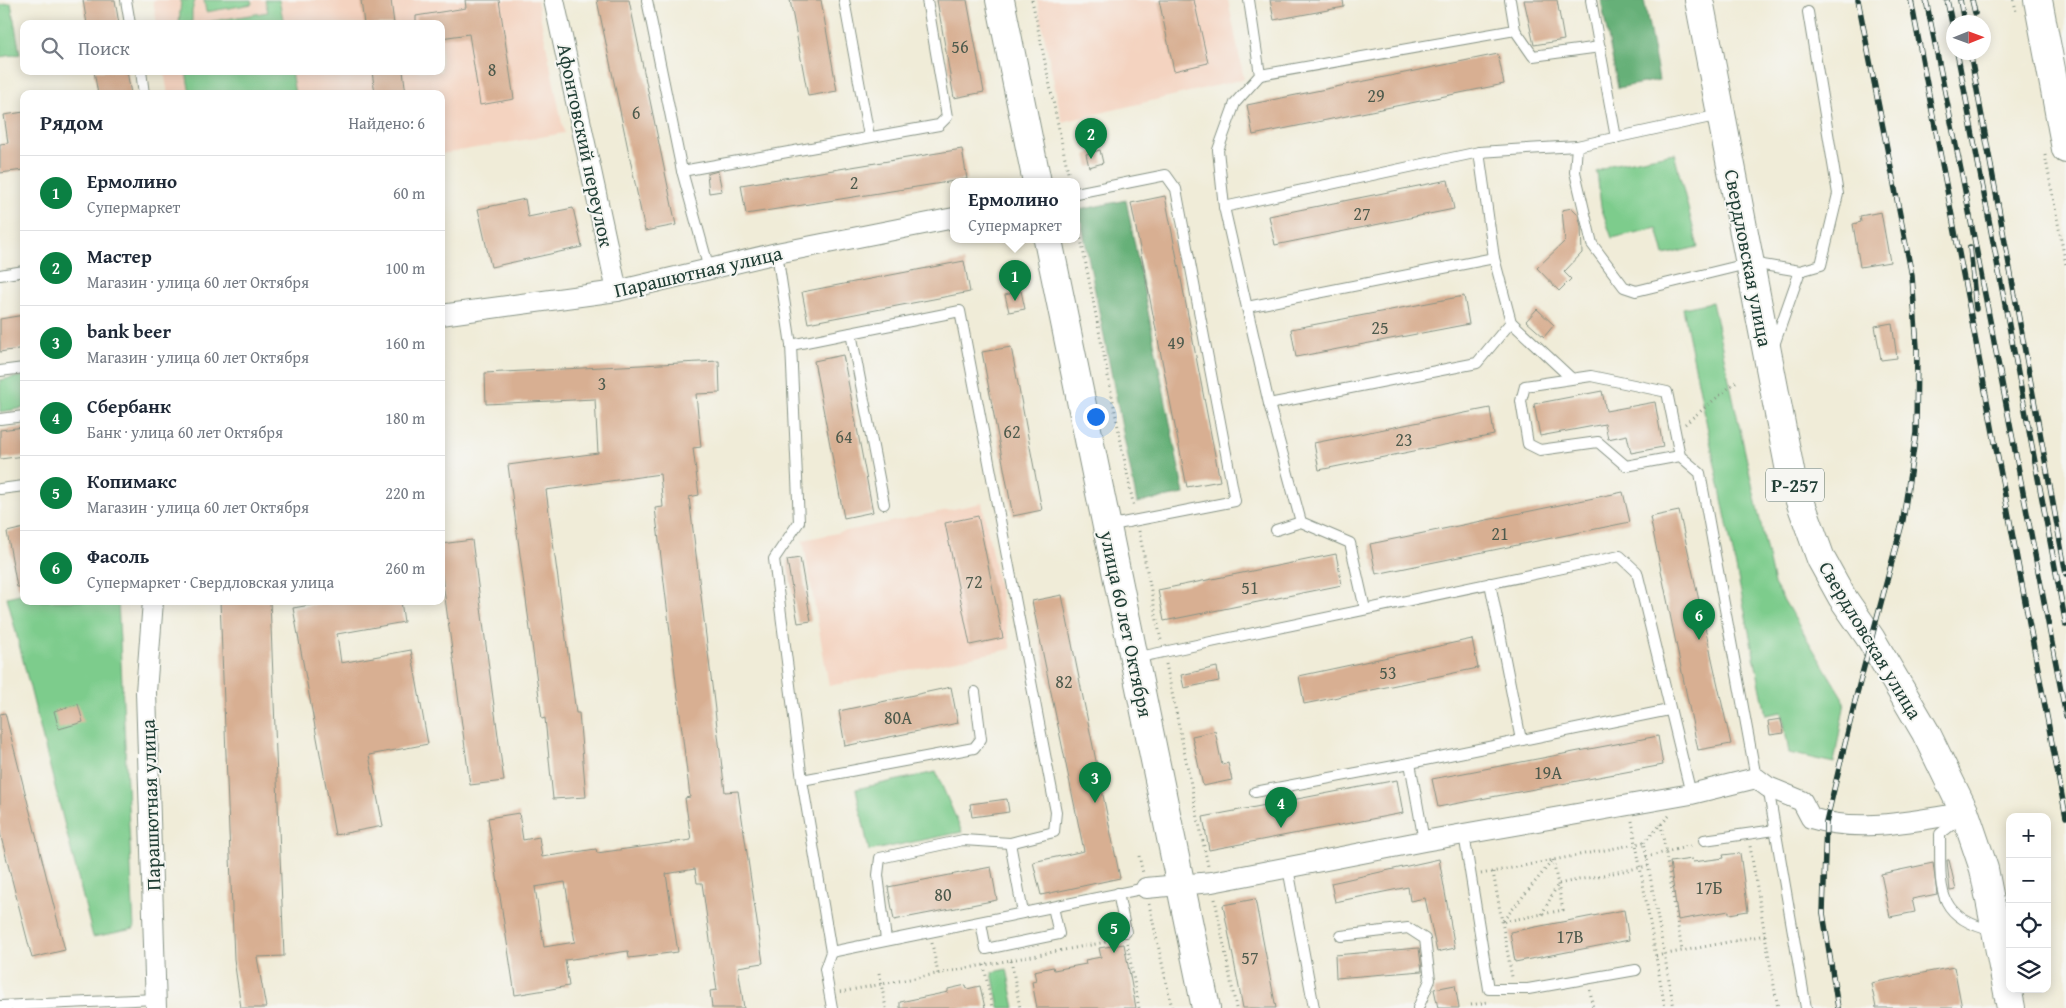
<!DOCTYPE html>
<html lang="ru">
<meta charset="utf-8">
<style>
:root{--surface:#fff;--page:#f2f2f3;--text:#1f2937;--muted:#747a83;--line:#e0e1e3;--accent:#0b8043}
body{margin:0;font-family:"Gentium Book Plus",serif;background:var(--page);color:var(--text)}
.controls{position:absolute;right:15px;bottom:15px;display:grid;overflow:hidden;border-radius:10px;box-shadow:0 2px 12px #0003}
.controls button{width:45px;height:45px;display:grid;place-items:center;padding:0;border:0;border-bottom:1px solid var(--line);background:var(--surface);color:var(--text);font:25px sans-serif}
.compass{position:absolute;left:1946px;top:15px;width:45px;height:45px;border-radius:50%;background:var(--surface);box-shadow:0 2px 12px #0003;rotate:89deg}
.you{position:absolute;left:1095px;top:416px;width:18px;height:18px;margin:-12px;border:4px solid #fff;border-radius:50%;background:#1a73e8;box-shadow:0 0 0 8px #1a73e833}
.badge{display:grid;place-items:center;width:32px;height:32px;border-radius:50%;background:var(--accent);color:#fff;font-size:16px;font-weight:700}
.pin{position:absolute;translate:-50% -41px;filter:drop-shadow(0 1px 2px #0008)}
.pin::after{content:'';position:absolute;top:26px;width:18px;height:15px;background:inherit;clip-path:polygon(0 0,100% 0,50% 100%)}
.popup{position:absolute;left:950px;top:178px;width:130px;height:65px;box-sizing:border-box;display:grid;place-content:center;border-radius:10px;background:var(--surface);filter:drop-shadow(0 1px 4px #0005);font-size:16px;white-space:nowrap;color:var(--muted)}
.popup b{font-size:19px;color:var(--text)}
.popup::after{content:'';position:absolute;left:50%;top:100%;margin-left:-10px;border:10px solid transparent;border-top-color:var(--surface)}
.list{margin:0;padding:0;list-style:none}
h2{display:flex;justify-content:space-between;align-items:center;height:65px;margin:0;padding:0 20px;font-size:21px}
h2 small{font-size:16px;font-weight:400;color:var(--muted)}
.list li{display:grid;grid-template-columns:32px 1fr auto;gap:15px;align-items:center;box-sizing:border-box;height:75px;padding:0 20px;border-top:1px solid var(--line)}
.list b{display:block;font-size:19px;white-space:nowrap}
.list p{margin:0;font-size:16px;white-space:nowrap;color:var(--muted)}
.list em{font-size:16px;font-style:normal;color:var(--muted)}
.icon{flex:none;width:28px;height:28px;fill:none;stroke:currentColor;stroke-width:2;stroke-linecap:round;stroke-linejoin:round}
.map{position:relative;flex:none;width:2066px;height:1008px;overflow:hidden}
.search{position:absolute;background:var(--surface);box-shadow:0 2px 12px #0003;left:20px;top:20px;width:425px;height:55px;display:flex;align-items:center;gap:12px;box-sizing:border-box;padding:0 18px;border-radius:10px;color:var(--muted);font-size:19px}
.panel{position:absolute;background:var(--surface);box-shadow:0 2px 12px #0003;left:20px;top:90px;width:425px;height:515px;border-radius:10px}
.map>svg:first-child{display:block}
</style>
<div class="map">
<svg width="2066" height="1008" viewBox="0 0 2066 1008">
<rect width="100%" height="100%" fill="#f6f6f2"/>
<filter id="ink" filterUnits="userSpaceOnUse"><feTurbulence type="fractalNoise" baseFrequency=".02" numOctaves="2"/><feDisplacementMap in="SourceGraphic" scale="10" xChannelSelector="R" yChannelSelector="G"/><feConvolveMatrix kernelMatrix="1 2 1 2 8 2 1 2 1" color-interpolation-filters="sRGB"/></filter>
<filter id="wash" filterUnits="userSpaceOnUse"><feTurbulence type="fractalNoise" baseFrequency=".0096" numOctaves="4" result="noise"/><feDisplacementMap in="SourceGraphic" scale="20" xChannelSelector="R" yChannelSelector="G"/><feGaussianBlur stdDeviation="1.12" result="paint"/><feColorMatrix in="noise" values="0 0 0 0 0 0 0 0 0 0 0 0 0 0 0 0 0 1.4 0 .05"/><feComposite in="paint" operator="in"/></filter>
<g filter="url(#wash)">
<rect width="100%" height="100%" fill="#f0ecd8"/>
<g fill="#f4d3c0">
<polygon points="153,0 537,0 564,133 441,154 441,94 168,94 164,71 441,71 441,24 157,24"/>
<polygon points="1037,0 1228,0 1244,79 1062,122"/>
<polygon points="982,503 1011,649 829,686 803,540"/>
</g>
<g fill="#7dcc8c" stroke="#4e8460">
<polygon points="181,0 195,0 192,11 192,24 179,24"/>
<polygon points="204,0 251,0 252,4 206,12"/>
<polygon points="265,0 279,0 284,24 196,24 268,12"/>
<polygon points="11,3 20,54 0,57 0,5"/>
<polygon points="186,71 291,71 295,94 190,94"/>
<polygon points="1674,153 1698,247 1664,255 1657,228 1612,238 1601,207 1597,172 1610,165"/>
<polygon points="1712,302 1774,584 1845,702 1834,763 1789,753 1782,712 1766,715 1683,308"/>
<polygon points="24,376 24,408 0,412 0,380"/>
<polygon points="24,593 24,601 118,601 134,929 93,937 7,597"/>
<polygon points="936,772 962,832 869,851 856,789"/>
<polygon points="1007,969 1015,1008 999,1008 992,972"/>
</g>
<g fill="#66b078" stroke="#427656">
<polygon points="1601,0 1644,0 1659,80 1618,88"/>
<polygon points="1126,200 1184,494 1137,503 1079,210"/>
</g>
<g id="blocks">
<g fill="#d8af92" fill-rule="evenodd">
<polygon points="83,0 115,0 119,24 87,24"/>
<polygon points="361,0 391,0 394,24 364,24"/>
<polygon points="465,0 499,0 514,99 480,105 469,34 441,38 441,24 416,24 416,16 466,8"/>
<polygon points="597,0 629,0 676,225 645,231"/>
<polygon points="790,0 821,0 837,91 808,96"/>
<polygon points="937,0 967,0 984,92 954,98"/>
<polygon points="1159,0 1194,0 1208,63 1174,71"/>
<polygon points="1270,0 1343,0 1344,7 1274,20"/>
<polygon points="1524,0 1557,0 1564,40 1534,45"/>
<polygon points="1498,54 1504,84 1253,135 1247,105"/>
<polygon points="94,71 127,71 131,94 98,94"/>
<polygon points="372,71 403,71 406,94 375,94"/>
<polygon points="24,112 24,170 0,173 0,144 8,143 4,115"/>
<polygon points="962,149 967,179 746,214 741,185"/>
<polygon points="1100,150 1103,163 1089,167 1086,154"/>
<polygon points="718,171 722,191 709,193 707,174"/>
<polygon points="1448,180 1454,209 1275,245 1269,216"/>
<polygon points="1165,196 1220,481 1187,487 1131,203"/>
<polygon points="525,199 528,217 573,208 582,247 491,267 478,209"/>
<polygon points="1572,208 1578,214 1581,226 1582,253 1564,272 1571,279 1559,291 1537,268 1565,241 1562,210"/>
<polygon points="1881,212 1890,262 1860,267 1853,224 1861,222 1860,216"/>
<polygon points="964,261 970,292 808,323 802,292"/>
<polygon points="1021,291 1025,309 1009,312 1005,295"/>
<polygon points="1464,296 1469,324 1296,357 1291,329"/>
<polygon points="1537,309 1554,325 1544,337 1526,321"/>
<polygon points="24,315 24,348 0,352 0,319"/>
<polygon points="1892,323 1897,358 1881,360 1875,326"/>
<polygon points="1011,347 1042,510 1013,516 982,352"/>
<polygon points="843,355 873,512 844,518 814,361"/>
<path d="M719,361l1,32 -24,1 5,53 -8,1 6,47 -10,2 36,295 13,-1 25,172 -25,4 6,41h-32l-2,-17 7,-1 -15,-107h-5l-2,-14 -29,5 12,78 -49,6 -1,-7 -63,9 4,26 -54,9 -27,-177 31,-5 4,27 16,-3 3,20 54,-8 1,4 94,-13 -6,-42 5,-1 -35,-289 8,-1 -3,-33 -114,16 30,223h3l7,84 -33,2 -8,-81 -3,1 -34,-254 90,-12 -3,-54 -109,5 -1,-31zM565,882l10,60 -31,5 -9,-60z"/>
<polygon points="1602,391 1606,411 1655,402 1663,447 1631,453 1627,435 1608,439 1605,424 1540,436 1534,404"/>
<polygon points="1490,408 1494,435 1319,470 1314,443"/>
<polygon points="24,427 24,456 0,459 0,430"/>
<polygon points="1623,492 1630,522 1376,574 1370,544"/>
<polygon points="1679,511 1731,744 1698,750 1650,517"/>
<polygon points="978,516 1003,638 970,645 945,523"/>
<polygon points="24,528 24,587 17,587 7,532"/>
<polygon points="472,540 504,781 470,785 441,568 441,544"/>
<polygon points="1336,554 1342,585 1164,621 1158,590"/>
<polygon points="800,558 811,621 798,623 787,560"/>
<polygon points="1062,595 1120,878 1041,895 1033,862 1084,851 1032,601"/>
<polygon points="220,601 270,601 284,956 257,957 266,1008 241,1008 234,959"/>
<polygon points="334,601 401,601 404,622 337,634 341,663 411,650 428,744 369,755 383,826 335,835 293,608"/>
<polygon points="1472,639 1478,668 1304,704 1299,676"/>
<polygon points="1217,667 1219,681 1184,688 1181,675"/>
<polygon points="951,687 958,723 845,746 839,711"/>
<polygon points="78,704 83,722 59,729 54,711"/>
<polygon points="5,713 65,950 32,958 0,833 0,714"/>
<polygon points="1781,719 1784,733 1770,735 1768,721"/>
<polygon points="1215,731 1222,765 1228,763 1232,780 1203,786 1192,736"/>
<polygon points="1658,736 1663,765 1438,807 1432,779"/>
<polygon points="1397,780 1403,813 1209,850 1203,817"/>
<polygon points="1007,799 1009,812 972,817 970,804"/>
<polygon points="1740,853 1748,911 1729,914 1729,911 1678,920 1670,862 1692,859 1693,862 1724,858 1723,855"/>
<polygon points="1439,859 1455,948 1437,952 1425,898 1410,901 1408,887 1335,902 1331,883"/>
<polygon points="1947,860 1949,860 1956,890 1950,891"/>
<polygon points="1933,863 1937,894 1912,899 1915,912 1890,917 1881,874"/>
<polygon points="991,867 997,900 894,920 888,887"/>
<polygon points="1255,899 1276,1008 1243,1008 1223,905"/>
<polygon points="1624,910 1629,940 1515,962 1510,932"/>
<polygon points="1124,944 1136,1008 1037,1008 1032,982 1036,981 1034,971 1053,967 1054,970 1086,964 1085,960 1101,957 1099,948"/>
<polygon points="1419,948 1422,971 1336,978 1335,955"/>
<polygon points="1954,967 1962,1008 1876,1008 1871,983"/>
<polygon points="966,985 967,989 980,986 985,1008 900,1008 900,1002 948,992 948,989"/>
<polygon points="1455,985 1459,1008 1438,1008 1434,989"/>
</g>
</g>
</g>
<g filter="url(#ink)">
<use href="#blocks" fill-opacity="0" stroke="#889486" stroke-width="1"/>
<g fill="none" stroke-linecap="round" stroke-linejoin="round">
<defs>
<g id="service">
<polyline points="126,0 130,24"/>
<polyline points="647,0 682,171 709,269"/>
<polyline points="844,0 869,136"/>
<polyline points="1249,0 1260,75 1235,103 1218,150 1224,207 1269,404 1301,522 1350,543 1365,609"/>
<polyline points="1510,0 1515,30 1533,56 1600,47"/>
<polyline points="1591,0 1616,138"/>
<polyline points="141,71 144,94"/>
<polyline points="1260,75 1515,30"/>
<polyline points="1720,115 1577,146 1575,172 1592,244 1624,287 1636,291 1751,263 1800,271 1821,265 1838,194 1808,12"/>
<polyline points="1479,152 1494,258 1511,322 1571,378"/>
<polyline points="682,171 939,125 947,117 927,0"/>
<polyline points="1076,193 1166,175 1176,189 1235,501 1107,526"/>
<polyline points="1224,207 1479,152 1577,146"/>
<polyline points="777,253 791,345 799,522 774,559 802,780"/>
<polyline points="0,275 24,271"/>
<polyline points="1247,307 1494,258"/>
<polyline points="851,333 884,504"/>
<polyline points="791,345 960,311 1056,812 1054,832 1010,843 963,840 880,858 878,875 886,940"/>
<polyline points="1774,345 1800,271"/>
<polyline points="0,371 24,368"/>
<polyline points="1269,404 1477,363 1511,322"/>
<polyline points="0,419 24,416"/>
<polyline points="1680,456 1667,392 1591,376 1525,386 1521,401 1528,444 1540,450 1598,442 1626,466 1680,456 1700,473 1756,778"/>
<polyline points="0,489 24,486"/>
<polyline points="1276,530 1301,522"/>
<polyline points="1490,583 1521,740"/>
<polyline points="1135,658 1620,556 1637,572 1691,794"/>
<polyline points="1410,763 1424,841"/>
<polyline points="1768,787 1806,1008"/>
<polyline points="1255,792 1410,763 1669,710"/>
<path d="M1960,818l-20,16c1,52 -7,83 54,97"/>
<polyline points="1464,834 1489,989 1528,989 1636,970"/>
<polyline points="1704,840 1775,830"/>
<polyline points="1010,843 1023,913"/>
<polyline points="1288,868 1314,1008"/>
<polyline points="1118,893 1126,932"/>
<polyline points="981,923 986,949 1059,934 1053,907"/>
<polyline points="1341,936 1408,928 1425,939 1430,980 1418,1008"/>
<polyline points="831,952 1146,888"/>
<polyline points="0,1006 156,999"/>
<polyline points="832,1008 825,969 831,952 802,780 974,748 981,739 975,692"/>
</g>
<g id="minor">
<polyline points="554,0 617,291"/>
<polyline points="441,315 617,291 777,253 954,218"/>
<polyline points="153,601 146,692 156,1008"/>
<path d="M1146,888l66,-6 212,-41 267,-47 65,-16 12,9 34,14 9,17c50,16 104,2 154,-5"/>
</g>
<g id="secondary">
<polyline points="1000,0 1037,182"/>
<polyline points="2038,0 2066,149"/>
<polyline points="1048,240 1206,1008"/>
</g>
<polyline id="trunk" points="1699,0 1791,476 1821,559 1842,597 1871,639 1926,733 1965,813 1984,869 2011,1008"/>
</defs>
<use href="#service" stroke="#889486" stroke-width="12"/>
<use href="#minor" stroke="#889486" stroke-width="22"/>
<use href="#secondary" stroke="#889486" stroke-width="30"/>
<use href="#trunk" stroke="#889486" stroke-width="30"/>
<g stroke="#889486" stroke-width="3" stroke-dasharray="1 4" stroke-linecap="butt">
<polyline points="1032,0 1070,182"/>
<polyline points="2014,0 2016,12"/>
<polyline points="2045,155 2066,265"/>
<polyline points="1076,214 1134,508"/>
<polyline points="1685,424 1737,381"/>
<polyline points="1139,531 1161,640"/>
<polyline points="1166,664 1208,866"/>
<polyline points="1632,821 1636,844 1644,842 1674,1008"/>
<polyline points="1661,824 1682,951"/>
<polyline points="1644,842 1669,816"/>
<polyline points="1139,856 1143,873"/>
<polyline points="1646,857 1694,845"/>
<polygon points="1553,860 1563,910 1502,922"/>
<polyline points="1493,872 1512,977"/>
<polyline points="1481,874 1636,844 1665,1008"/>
<polyline points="1215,899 1236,1008"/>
<polyline points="1149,904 1172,1008"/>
<polyline points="1542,914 1558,884 1648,866"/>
<polyline points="1765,935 1778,1008"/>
<polyline points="932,943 938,974"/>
<polyline points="1127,943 1139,1008"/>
<polyline points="1656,956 1765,935 1750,846"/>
<polyline points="1011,960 1117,940"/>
<polyline points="984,965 992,1008"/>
<polyline points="879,973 886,1008"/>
<polyline points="1590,990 1593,1008"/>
<polyline points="840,992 1011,960 1020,1008"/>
<polyline points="1471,1005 1488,1002"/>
</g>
<use href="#service" stroke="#fff" stroke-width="10"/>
<use href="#minor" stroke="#fff" stroke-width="20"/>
<use href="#secondary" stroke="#fff" stroke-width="28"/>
<use href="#trunk" stroke="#fff" stroke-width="28"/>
<defs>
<g id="rail">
<polyline points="1911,0 2066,817"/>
<polyline points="1926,0 1962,175 2066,716"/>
<polyline points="1947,0 1954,33"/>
<polyline points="1960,0 1964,22"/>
<polyline points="1972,0 1975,13"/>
<polyline points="1957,52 2066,625"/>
<polyline points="1970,52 2066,574"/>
<polyline points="1970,247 1976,309"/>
<polyline points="1838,1008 1823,913 1826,823 1857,693 1903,520 1916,433 1917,348 1912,276 1858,0"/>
</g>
</defs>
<use href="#rail" stroke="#1f3d34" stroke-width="5.5"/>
<use href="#rail" stroke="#f6f6f2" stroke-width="4" stroke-dasharray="11" stroke-linecap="butt"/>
</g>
</g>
<g text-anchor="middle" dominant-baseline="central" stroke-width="4" stroke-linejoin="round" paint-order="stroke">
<g font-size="18" fill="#4d5a4c">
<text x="960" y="46">56</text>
<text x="492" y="69">8</text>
<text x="1376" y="95">29</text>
<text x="636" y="112">6</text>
<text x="854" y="182">2</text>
<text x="1362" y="213">27</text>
<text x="1380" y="327">25</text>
<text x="1176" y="342">49</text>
<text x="602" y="383">3</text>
<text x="1012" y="431">62</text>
<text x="844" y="436">64</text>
<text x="1404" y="439">23</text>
<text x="1500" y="533">21</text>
<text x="974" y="581">72</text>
<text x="1250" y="587">51</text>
<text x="1388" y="672">53</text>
<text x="1064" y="681">82</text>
<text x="898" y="717">80А</text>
<text x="1548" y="772">19А</text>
<text x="1709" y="887">17Б</text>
<text x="943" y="894">80</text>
<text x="1570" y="936">17В</text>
<text x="1250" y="957">57</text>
</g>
<rect fill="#f6f6f2" stroke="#60746d" stroke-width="1" x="1766" y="468.5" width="58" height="33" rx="4"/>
<g font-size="19" font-weight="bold" fill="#1f3d34">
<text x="1795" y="485">Р-257</text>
</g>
<g font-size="20" fill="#1f3d34" stroke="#f6f6f2">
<text transform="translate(586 145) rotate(78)">Афонтовский переулок</text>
<text transform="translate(1749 258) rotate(79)">Свердловская улица</text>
<text transform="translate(698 271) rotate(-13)">Парашютная улица</text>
<text transform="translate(1127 624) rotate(78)">улица 60 лет Октября</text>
<text transform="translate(1871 640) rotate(59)">Свердловская улица</text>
<text transform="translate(150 805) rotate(-92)">Парашютная улица</text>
</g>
</g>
</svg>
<div class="controls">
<button>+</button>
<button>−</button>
<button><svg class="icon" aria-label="locate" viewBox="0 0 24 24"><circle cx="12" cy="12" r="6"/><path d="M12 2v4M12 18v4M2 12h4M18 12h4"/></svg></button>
<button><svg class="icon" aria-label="layers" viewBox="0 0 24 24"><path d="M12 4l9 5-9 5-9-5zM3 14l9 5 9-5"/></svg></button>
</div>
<svg class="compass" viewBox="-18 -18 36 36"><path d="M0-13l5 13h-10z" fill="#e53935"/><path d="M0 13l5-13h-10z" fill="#747a83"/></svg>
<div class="you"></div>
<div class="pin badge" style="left:1015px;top:301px">1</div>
<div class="popup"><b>Ермолино</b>Супермаркет</div>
<div class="pin badge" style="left:1091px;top:159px">2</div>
<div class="pin badge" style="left:1095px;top:803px">3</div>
<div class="pin badge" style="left:1281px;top:828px">4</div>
<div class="pin badge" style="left:1114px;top:953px">5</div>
<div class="pin badge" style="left:1699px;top:640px">6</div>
<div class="search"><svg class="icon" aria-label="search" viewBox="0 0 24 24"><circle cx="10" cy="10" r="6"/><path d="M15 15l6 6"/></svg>Поиск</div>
<section class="panel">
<h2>Рядом<small>Найдено: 6</small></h2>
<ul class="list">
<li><span class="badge">1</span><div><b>Ермолино</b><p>Супермаркет</p></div><em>60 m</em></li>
<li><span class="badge">2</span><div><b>Мастер</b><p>Магазин · улица 60 лет Октября</p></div><em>100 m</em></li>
<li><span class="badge">3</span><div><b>bank beer</b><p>Магазин · улица 60 лет Октября</p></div><em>160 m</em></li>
<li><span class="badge">4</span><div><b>Сбербанк</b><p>Банк · улица 60 лет Октября</p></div><em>180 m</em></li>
<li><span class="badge">5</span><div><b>Копимакс</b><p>Магазин · улица 60 лет Октября</p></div><em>220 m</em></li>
<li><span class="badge">6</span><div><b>Фасоль</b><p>Супермаркет · Свердловская улица</p></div><em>260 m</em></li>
</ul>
</section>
</div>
